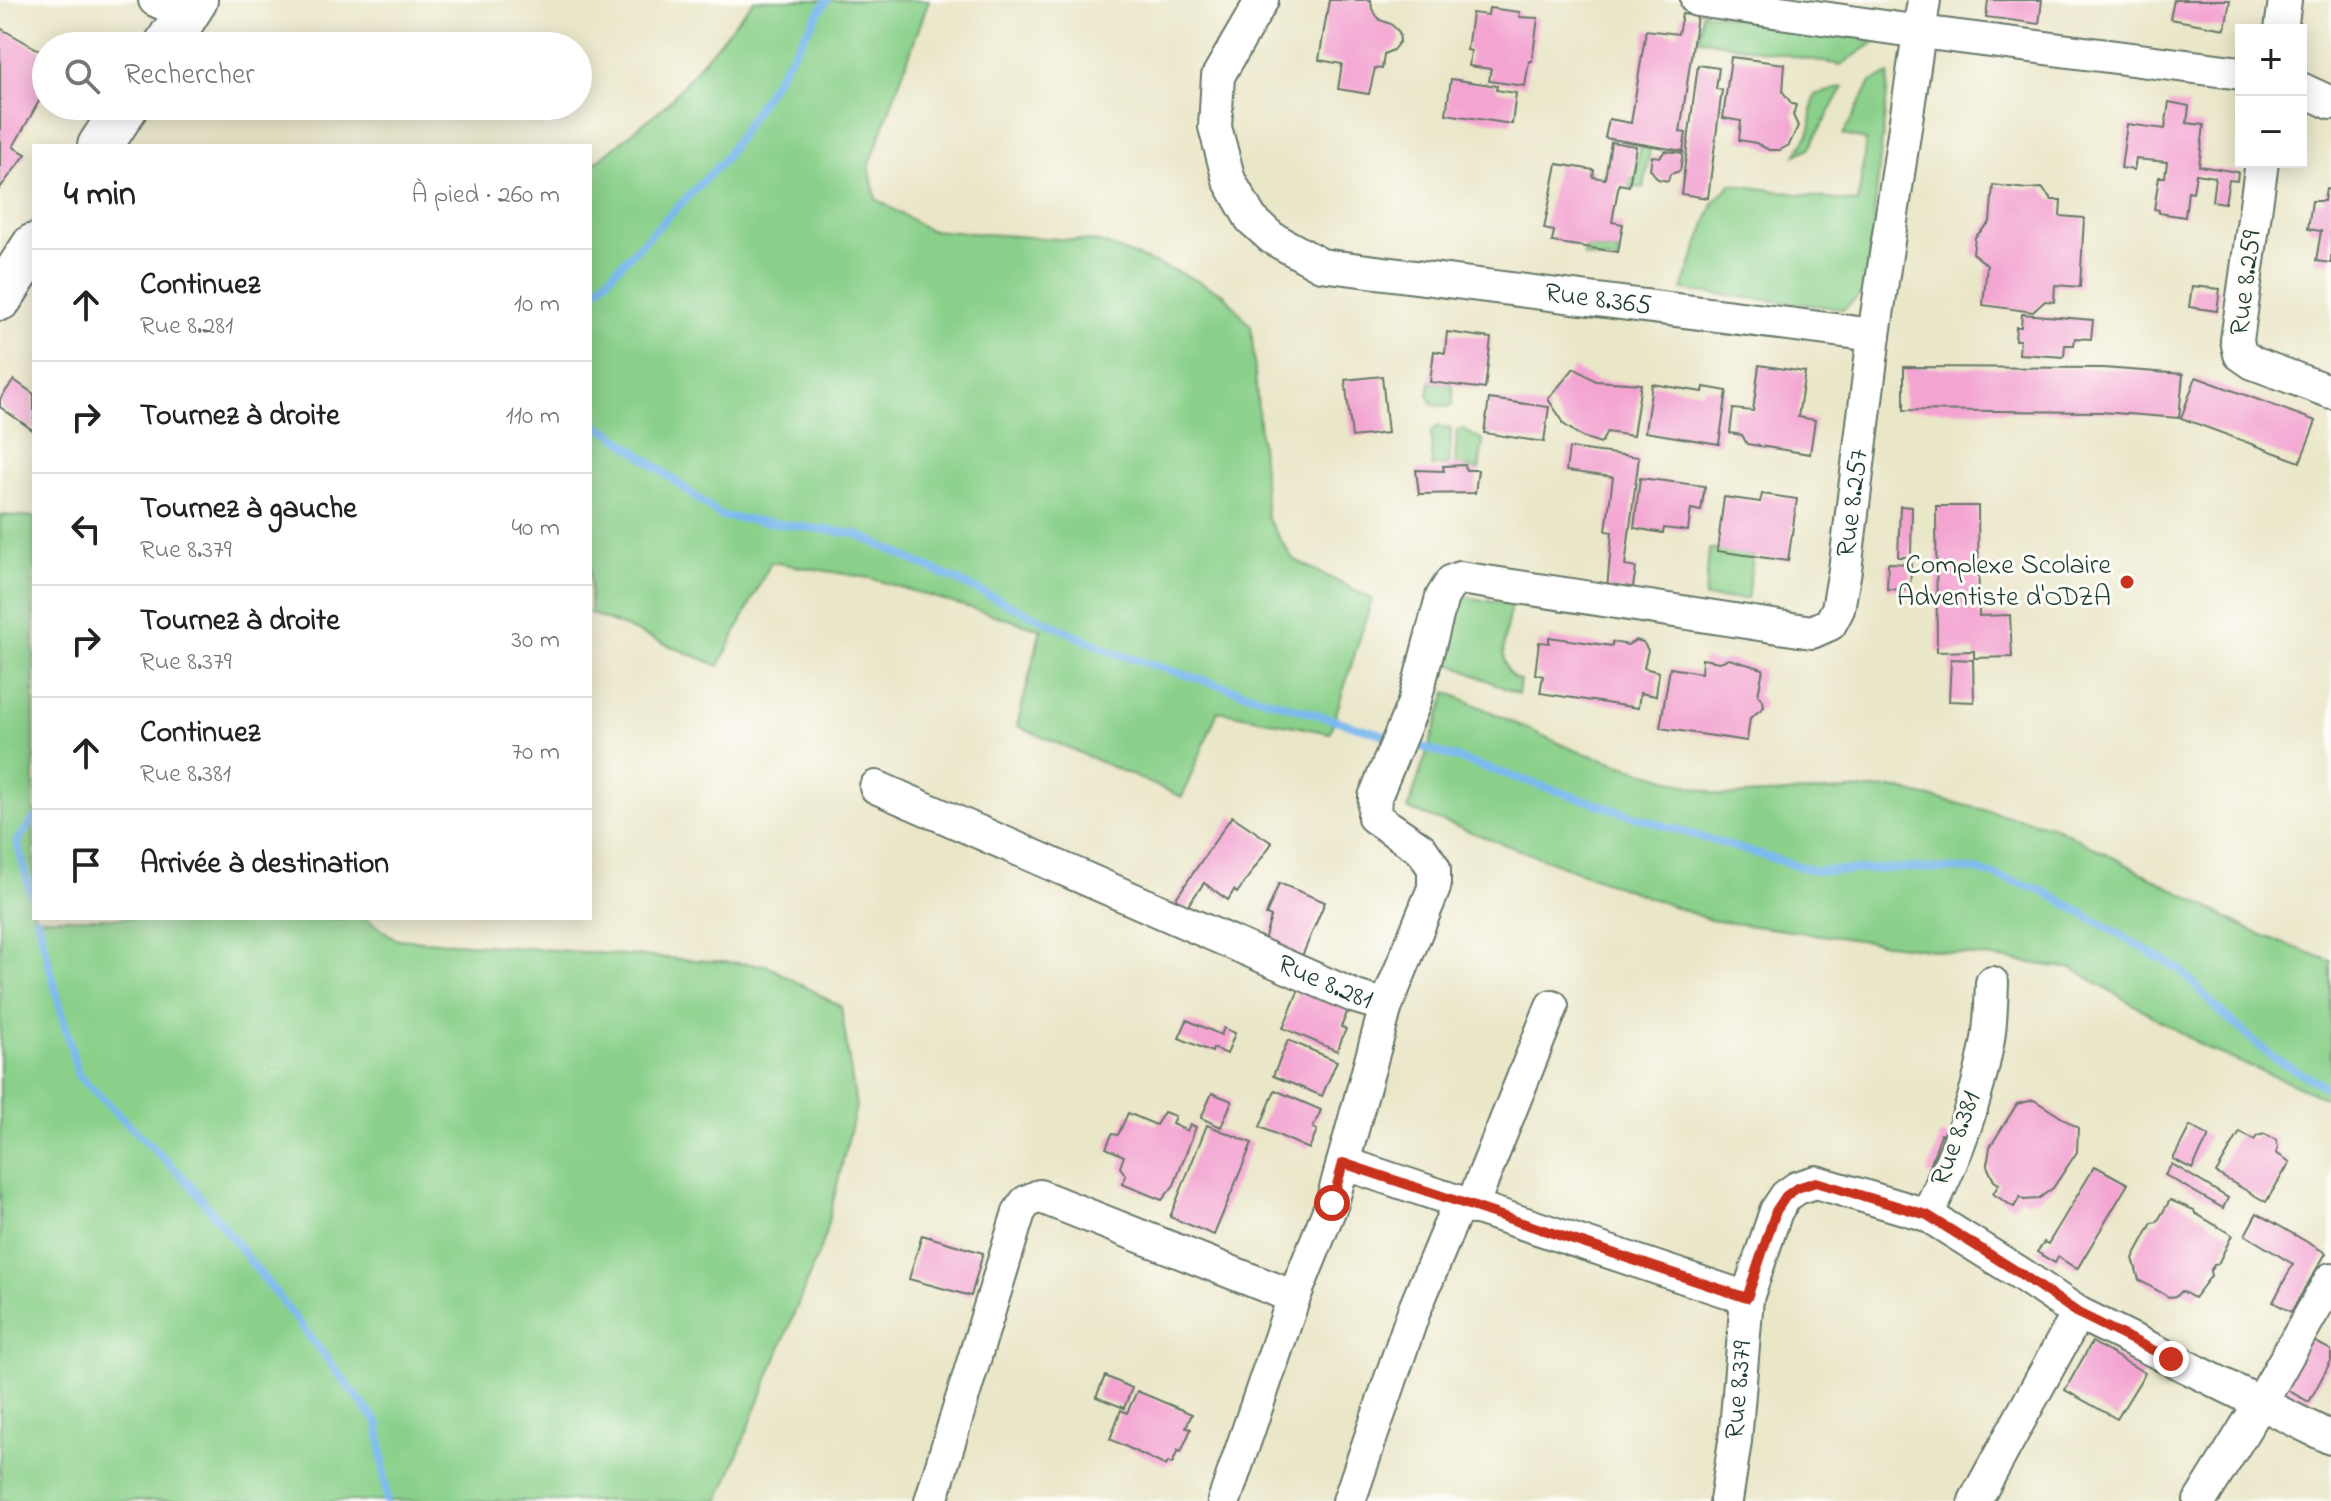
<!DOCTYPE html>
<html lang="fr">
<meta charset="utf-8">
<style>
:root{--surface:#fff;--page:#f6f6f6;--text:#222;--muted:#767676;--line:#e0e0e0}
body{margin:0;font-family:"Indie Flower",sans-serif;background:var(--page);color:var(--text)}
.controls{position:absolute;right:24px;top:24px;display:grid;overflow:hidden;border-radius:0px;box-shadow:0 4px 20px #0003}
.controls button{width:72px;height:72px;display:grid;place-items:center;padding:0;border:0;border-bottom:2px solid var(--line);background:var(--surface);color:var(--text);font:40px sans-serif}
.stop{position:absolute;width:24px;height:24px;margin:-18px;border:6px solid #c8321e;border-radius:50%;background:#fff}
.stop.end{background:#c8321e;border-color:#fff;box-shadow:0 2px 8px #0008}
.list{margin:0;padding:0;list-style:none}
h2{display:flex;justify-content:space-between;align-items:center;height:104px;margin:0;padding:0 32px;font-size:34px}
h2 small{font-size:26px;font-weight:400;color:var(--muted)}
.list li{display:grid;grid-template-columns:52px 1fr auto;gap:24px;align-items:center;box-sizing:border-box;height:112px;padding:0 32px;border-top:2px solid var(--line)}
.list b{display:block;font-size:30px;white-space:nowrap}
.list p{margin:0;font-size:26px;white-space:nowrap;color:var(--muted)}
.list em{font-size:26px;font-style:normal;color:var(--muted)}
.icon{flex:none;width:44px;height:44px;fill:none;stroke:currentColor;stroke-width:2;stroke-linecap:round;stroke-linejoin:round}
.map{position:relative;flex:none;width:2331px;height:1501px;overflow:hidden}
.search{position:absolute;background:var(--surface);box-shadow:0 4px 20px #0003;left:32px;top:32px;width:560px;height:88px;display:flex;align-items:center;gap:20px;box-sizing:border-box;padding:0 28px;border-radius:44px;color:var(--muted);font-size:30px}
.panel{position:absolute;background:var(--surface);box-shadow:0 4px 20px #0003;left:32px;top:144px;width:560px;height:776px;border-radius:0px}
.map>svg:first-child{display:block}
</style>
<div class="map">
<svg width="2331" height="1501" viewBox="0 0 2331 1501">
<rect width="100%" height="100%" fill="#fdfcf7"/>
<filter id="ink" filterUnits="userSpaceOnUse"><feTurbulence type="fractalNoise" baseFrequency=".0125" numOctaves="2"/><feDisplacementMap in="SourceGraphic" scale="16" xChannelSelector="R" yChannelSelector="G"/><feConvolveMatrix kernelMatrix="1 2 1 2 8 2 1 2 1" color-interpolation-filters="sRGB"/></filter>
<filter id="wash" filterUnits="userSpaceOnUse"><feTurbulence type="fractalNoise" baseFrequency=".006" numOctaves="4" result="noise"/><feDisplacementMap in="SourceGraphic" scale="32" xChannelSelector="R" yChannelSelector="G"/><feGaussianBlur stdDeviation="1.8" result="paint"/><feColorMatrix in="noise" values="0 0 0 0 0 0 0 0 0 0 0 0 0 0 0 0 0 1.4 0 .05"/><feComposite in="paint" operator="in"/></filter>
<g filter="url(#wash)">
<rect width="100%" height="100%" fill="#eae6c8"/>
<g fill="#8ad08a" stroke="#54865f" stroke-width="2">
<polygon points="754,0 929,0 869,167 876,199 929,230 1100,242 1185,275 1224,294 1251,326 1267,518 1293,559 1372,599 1330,733 1218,711 1182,797 1017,726 1041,629 869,578 771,562 719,666 590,613 590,167 668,103"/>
<polygon points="1702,12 1876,41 1841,65 1699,39"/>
<polygon points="1889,74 1866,290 1844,309 1682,290 1713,204 1731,184 1858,203 1866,140 1843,135 1871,82"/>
<polygon points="1844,87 1809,148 1796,155 1810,132 1814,95"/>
<polygon points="1640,147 1650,149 1644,188 1629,186 1629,179 1635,179"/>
<polygon points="1585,247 1618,252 1618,262 1584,256"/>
<polygon points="1430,382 1453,385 1453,404 1449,407 1433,405 1428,395"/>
<polygon points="1438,426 1451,428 1449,466 1432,466 1431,432"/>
<polygon points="1463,429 1483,441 1479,470 1455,465 1457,430"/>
<polygon points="0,515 34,517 34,918 365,918 396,939 766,965 841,1007 856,1107 824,1239 719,1501 0,1501"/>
<polygon points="1709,549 1738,550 1753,556 1747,599 1705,598"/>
<path d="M1461,596l50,9c-4,24 -19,64 9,76l-2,13 -68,-30z"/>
<polygon points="1447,692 1574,750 1722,796 1892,788 2056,827 2254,932 2331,961 2331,1100 2208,1049 2074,969 1710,920 1408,809"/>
</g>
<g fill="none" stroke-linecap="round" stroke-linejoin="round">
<g stroke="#7bb9ee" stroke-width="8">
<polyline points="590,296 723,161 827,0"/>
<polyline points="590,423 610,432 721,516 856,534 1114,653 1391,737"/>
<polyline points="1404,741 1671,828 1815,871 1910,868 1977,870 2042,890 2182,971 2214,1006 2271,1056 2331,1090"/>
<polyline points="34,819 17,841 34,906"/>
<polyline points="37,918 78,1075 189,1183 379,1425 387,1501"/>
</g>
</g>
<g id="blocks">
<g fill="#f3a4d1">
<polygon points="1329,0 1371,0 1372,9 1380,20 1391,24 1399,32 1400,41 1393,50 1384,54 1382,69 1375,68 1369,94 1338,89 1342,64 1319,60"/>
<polygon points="1988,0 2042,0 2039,24 1986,17"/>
<polygon points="2174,0 2230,0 2225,29 2170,19"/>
<polygon points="1489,8 1520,12 1519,17 1538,18 1532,61 1529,61 1525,86 1489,81 1491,69 1469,66 1471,51 1467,50 1472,13 1488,15"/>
<polygon points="1682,14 1697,16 1680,132 1686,133 1683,151 1605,138 1609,119 1631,123 1646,30 1678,34"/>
<polygon points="0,28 46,54 46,89 13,147 26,154 0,188"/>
<polygon points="1731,57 1785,64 1783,92 1792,104 1796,105 1793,115 1798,126 1789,145 1780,150 1769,150 1756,143 1739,140 1741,121 1723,118"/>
<polygon points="1698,65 1719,68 1716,89 1722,90 1708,198 1681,194"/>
<polygon points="1451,79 1497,86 1496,90 1516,93 1512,124 1446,114"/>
<polygon points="2169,102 2189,106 2187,123 2204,125 2199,166 2238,172 2237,181 2229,180 2225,203 2212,201 2215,177 2196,174 2193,192 2188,191 2185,217 2159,213 2159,210 2154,209 2159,177 2165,177 2167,162 2136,159 2134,170 2121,168 2127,124 2165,129"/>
<polygon points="1611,142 1636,146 1629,186 1619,184 1612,222 1623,224 1618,252 1552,242 1554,231 1544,229 1557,164 1594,170 1593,177 1605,179"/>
<polygon points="1665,151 1683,153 1680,171 1670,174 1668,181 1658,179 1650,169 1652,156 1660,157"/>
<polygon points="1993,185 2027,189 2042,188 2052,200 2061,200 2060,216 2084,218 2080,287 2055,285 2054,302 2045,301 2033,312 1983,305 1987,265 1973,253 1975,237 1990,222"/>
<polygon points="2326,189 2331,190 2331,263 2316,261 2321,231 2308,229 2312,201 2324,201"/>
<polygon points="2192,286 2220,289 2217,311 2189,307"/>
<polygon points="2022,314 2093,320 2091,339 2075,338 2074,345 2065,345 2064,357 2019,354 2020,340 2015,340 2016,327 2021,327"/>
<polygon points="1447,332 1491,338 1485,389 1430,382 1434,351 1445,353"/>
<polygon points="1759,365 1805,372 1798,417 1815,420 1810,454 1747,444 1742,435 1730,433 1733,409 1753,411"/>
<polygon points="1904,367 2103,368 2183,374 2179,418 2101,412 1904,410"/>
<polygon points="1574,368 1596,381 1641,384 1633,436 1607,432 1601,443 1582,437 1562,423 1562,420 1548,399"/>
<polygon points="1382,376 1388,433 1352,437 1345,380"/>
<polygon points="2196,377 2316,421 2300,462 2181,418"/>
<polygon points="14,380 34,394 34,431 0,407 0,399"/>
<polygon points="1652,384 1703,392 1704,387 1727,391 1719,444 1645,432"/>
<polygon points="1489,399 1549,407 1544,442 1484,433"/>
<polygon points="1569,448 1639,457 1625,566 1636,568 1632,593 1607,589 1612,532 1606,531 1613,477 1566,471"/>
<polygon points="1465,465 1466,470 1478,470 1475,493 1419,494 1416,470 1444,471 1443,466"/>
<polygon points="1640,478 1705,486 1701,511 1691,509 1688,531 1664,528 1663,533 1634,528"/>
<polygon points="1762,494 1797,499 1788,561 1717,551 1724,497 1760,502"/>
<polygon points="1900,506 1912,507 1911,557 1898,557"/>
<polygon points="1936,506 1978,506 1979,616 2010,615 2012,657 1974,658 1974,651 1937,652"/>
<polygon points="1888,563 1911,564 1910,590 1887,589"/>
<polygon points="1549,637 1612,646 1612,642 1628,645 1636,640 1643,642 1648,650 1644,668 1659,672 1656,696 1640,693 1638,708 1540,693 1543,676 1535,674 1539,642 1549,643"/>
<polygon points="1702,659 1719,662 1729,659 1763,669 1758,695 1763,700 1764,707 1750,718 1747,741 1660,728 1670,668 1701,673"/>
<polygon points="1951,659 1973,660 1974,702 1949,701"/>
<polygon points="1232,816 1272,843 1237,893 1234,890 1228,900 1204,883 1181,915 1170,907"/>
<polygon points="1279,883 1325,902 1300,961 1263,944 1271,917 1266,915"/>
<polygon points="1300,987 1349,1008 1341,1027 1346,1029 1337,1051 1283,1028"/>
<polygon points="1187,1020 1221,1035 1224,1028 1235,1033 1227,1054 1213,1048 1212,1052 1179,1038"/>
<polygon points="1288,1040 1337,1061 1322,1096 1273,1076"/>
<polygon points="1275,1090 1321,1110 1313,1128 1317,1130 1309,1149 1260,1127"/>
<polygon points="1212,1093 1232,1101 1221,1127 1201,1118"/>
<polygon points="2034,1100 2078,1128 2077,1152 2053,1188 2038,1199 2024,1200 2020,1197 2014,1207 1993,1194 1999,1184 1994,1181 1987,1166 1990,1147 2017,1104"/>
<polygon points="1164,1112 1175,1116 1172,1124 1187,1131 1190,1124 1196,1127 1174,1185 1162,1200 1122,1184 1126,1176 1120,1167 1124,1156 1106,1148 1112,1134 1118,1135 1128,1113 1156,1125"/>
<polygon points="1207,1125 1252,1143 1214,1235 1170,1217"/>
<polygon points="2190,1126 2209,1136 2192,1169 2173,1159"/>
<polygon points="2240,1132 2254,1140 2257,1136 2265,1134 2276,1140 2278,1148 2276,1153 2290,1162 2266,1202 2216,1173"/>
<polygon points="1941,1134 1957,1140 1943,1179 1927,1174"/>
<polygon points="2172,1164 2228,1198 2223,1208 2165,1175"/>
<polygon points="2095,1166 2128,1184 2077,1269 2058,1257 2055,1263 2037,1252 2044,1242 2048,1244"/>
<polygon points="2170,1200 2194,1210 2195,1213 2232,1235 2218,1264 2214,1265 2210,1271 2211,1276 2194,1298 2182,1291 2177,1296 2169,1297 2139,1280 2133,1258 2152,1223 2157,1222"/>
<polygon points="2257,1213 2326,1253 2291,1312 2273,1302 2293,1264 2245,1235"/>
<polygon points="922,1235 983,1253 971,1296 909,1279"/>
<polygon points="2303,1335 2331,1350 2331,1361 2309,1402 2276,1384"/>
<polygon points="2092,1342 2145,1373 2117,1419 2065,1390"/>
<polygon points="1105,1376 1132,1388 1124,1408 1096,1397"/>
<polygon points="1137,1391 1192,1414 1186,1427 1191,1429 1181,1452 1178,1450 1172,1464 1168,1462 1166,1466 1110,1439 1121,1410 1127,1413"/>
</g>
</g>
</g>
<g filter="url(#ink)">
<use href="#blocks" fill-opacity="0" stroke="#667868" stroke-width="2"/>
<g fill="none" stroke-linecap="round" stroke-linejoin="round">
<defs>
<g id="minor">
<polyline points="155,0 186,14"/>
<path id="s1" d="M1262,0l-44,76 -3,51 14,53 22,39 21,19 49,27 553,70"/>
<polyline points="1697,0 1920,32 2241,73"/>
<polyline points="2281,30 2285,0"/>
<polyline points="2301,89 2331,103"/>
<polyline points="2262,162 2237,340 2240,354 2253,363 2331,392"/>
<path id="s2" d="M876,787l480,210 30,9 -54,197 -38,94 -70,204"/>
<path d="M1992,983c-1,20 -1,42 -5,62 -11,59 -34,118 -60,170l94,59 57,39 253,125"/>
<path id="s3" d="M1386,1006l48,-118v-20l-13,-19 -47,-32 1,-20 39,-94 28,-106 10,-16 8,-3 352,54 18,-8 8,-15 7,-39 29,-235 50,-335"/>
<polyline points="1343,1163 1747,1298"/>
<polyline points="1471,1208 1552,1006"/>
<polyline points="931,1501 1019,1212 1026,1202 1039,1196 1294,1297"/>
<polyline points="1349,1501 1414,1311 1459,1203"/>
<path id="s4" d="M1726,1501l9,-60 12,-143 29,-87 10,-15 11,-8 19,-6 111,33"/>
<polyline points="1975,1501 2078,1313"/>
<polyline points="2200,1501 2260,1404 2331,1279"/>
</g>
<g id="highway">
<polyline points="166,46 195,0"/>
<polyline points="100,146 126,106"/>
<polyline points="0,298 34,246"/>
</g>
</defs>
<use href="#minor" stroke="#667868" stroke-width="36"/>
<use href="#highway" stroke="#667868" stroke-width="48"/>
<use href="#minor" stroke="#fff" stroke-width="32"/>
<use href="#highway" stroke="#fff" stroke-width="44"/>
</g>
</g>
<g fill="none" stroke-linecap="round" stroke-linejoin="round" filter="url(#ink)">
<polyline stroke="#c8321e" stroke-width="10" points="1332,1203 1343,1163 1747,1298 1776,1211 1786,1196 1797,1188 1816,1182 1927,1215 2021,1274 2078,1313 2171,1359"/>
</g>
<circle fill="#c8321e" stroke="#fdfcf7" stroke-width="3" cx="2127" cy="582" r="8"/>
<g text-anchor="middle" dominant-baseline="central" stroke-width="6" stroke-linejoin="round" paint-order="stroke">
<g font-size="28" fill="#1f3d34" stroke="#fdfcf7">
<text transform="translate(2247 283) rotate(-83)">Rue 8.259</text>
<text stroke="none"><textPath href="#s1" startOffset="602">Rue 8.365</textPath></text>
<text stroke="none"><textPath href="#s3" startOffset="986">Rue 8.257</textPath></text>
<text stroke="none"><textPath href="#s2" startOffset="490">Rue 8.281</textPath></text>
<text transform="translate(1957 1139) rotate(-70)">Rue 8.381</text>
<text stroke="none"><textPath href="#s4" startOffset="112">Rue 8.379</textPath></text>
</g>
<g font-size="28" fill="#1f3d34" stroke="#fdfcf7" text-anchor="end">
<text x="2111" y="566">Complexe Scolaire<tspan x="2111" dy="32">Adventiste d'ODZA</tspan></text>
</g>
</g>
</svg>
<div class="controls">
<button>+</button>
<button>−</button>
</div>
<div class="stop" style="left:1332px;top:1203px"></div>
<div class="stop end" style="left:2171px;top:1359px"></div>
<div class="search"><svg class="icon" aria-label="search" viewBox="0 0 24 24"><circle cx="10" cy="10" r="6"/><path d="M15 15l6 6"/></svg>Rechercher</div>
<section class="panel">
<h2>4 min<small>À pied · 260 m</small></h2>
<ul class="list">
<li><svg class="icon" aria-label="ahead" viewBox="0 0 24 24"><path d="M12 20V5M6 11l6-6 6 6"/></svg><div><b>Continuez</b><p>Rue 8.281</p></div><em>10 m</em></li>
<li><svg class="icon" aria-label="right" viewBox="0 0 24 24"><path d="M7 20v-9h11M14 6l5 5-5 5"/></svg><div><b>Tournez à droite</b></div><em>110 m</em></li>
<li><svg class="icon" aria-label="left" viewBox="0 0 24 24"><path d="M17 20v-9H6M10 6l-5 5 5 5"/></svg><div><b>Tournez à gauche</b><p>Rue 8.379</p></div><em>40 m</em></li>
<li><svg class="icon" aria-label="right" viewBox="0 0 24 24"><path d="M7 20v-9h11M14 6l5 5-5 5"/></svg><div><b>Tournez à droite</b><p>Rue 8.379</p></div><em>30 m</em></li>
<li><svg class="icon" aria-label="ahead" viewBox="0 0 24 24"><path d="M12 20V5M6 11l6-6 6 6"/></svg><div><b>Continuez</b><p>Rue 8.381</p></div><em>70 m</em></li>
<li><svg class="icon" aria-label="arrive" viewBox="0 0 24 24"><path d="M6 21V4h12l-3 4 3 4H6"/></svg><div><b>Arrivée à destination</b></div></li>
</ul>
</section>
</div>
